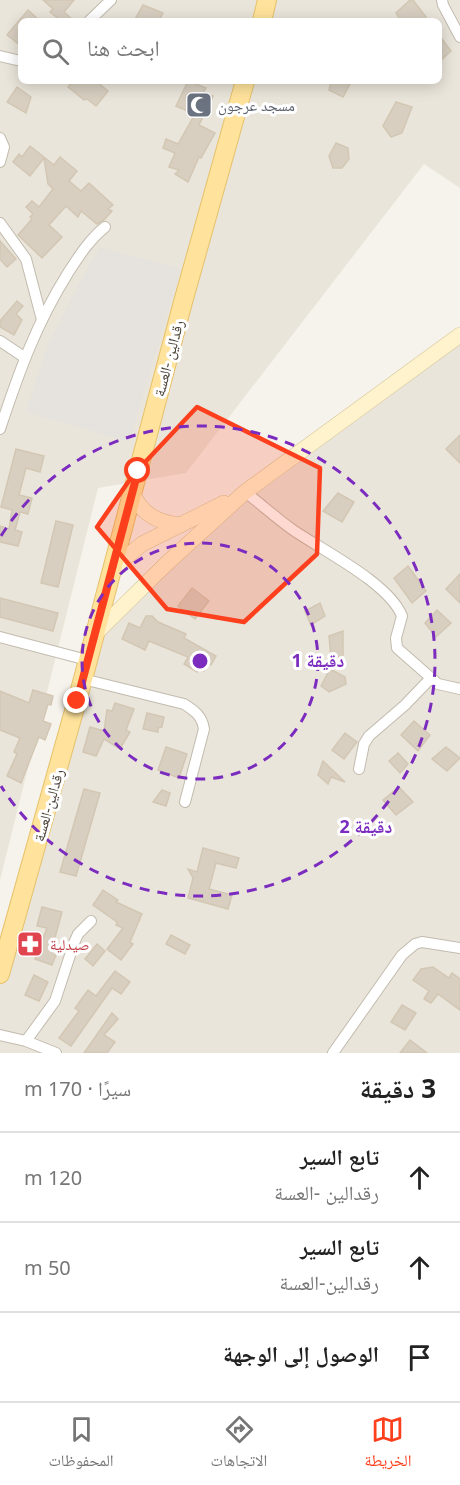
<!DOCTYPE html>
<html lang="ar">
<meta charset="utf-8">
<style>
:root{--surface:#fff;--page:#f6f6f6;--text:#222;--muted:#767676;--line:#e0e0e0;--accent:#fc3f1d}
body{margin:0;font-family:"Noto Sans","Noto Naskh Arabic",sans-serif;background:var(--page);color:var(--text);direction:rtl}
.stop{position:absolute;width:18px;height:18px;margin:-14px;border:4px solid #fc3f1d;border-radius:50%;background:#fff}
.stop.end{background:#fc3f1d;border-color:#fff;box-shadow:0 2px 6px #0008}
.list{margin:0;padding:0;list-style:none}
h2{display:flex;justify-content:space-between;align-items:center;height:78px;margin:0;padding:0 24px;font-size:26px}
h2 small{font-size:20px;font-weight:400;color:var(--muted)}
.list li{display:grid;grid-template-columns:39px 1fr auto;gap:18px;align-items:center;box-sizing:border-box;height:90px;padding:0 24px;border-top:2px solid var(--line)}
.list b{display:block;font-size:22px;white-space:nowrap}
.list p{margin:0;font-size:20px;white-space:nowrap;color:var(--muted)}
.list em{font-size:20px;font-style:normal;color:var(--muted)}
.icon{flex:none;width:33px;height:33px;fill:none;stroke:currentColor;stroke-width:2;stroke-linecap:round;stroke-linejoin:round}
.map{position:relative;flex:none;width:460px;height:1053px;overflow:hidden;direction:ltr}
.search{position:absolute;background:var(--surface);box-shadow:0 3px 15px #0003;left:18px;right:18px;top:18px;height:66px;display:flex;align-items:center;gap:15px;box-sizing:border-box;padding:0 21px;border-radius:9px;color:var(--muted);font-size:22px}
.sheet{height:348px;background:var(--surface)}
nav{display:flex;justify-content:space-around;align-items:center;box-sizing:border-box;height:84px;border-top:2px solid var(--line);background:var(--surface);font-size:16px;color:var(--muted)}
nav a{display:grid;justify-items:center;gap:3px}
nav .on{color:var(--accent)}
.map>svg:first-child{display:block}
</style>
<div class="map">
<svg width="460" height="1053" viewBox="0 0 460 1053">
<rect width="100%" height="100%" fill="#f6f3ec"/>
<g fill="#eae5da" fill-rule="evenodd">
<path d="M0,0h460v188l-36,-24 -238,309 -88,15 -98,392zM21,21h418v60h-418z"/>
<polygon points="460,335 460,1053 0,1053 0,974 94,635 218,516"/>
</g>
<polygon fill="#e6e2dd" points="100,247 181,269 129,442 26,412 48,345 79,284"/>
<g fill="#d8cfc1" stroke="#d3c7b4" stroke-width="1.5">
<polygon points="43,0 74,0 64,12 74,21 61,21 50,12 53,9"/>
<polygon points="410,0 413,0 426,17 422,21 401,21 396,13"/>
<polygon points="143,5 163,13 159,21 134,21"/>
<polygon points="28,10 40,21 21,21 21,46 7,35"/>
<polygon points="439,35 451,51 439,62"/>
<polygon points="73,81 96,81 108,91 96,106 87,99 84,100 68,87"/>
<polygon points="188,81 206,88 204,92 213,96 199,125 215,133 201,158 199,157 188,182 175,174 179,170 169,167 175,153 163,148 166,139 178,144 195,114 176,106"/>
<polygon points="331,81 350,84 343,97 329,90"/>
<polygon points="17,87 31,97 26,113 7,102"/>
<polygon points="396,102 412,107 402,133 391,137 383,126"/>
<polygon points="336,143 348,148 349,159 342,168 333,168 329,156"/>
<polygon points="30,146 54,165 60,157 77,171 69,181 81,191 89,183 113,205 108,209 112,211 104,220 97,224 81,211 78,217 66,206 49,225 62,237 42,258 18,235 32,219 30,217 33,214 26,207 32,201 39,207 53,189 48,184 44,158 30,176 13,162 19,154 22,157"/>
<polygon points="0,241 16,259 7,267 0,259"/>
<polygon points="17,301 23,306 16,314 22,320 14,335 0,327 0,321"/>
<polygon points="460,435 460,463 446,449"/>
<polygon points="16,449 44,456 40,472 26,468 19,495 32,498 28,514 20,512 15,530 22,532 18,546 0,542 0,526 9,529 12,510 1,507"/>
<polygon points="338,493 354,502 342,522 323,511"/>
<polygon points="56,521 73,525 58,587 41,583"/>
<polygon points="408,566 426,591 412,603 394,578"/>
<polygon points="460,574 460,603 446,589"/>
<polygon points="192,588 209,601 195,619 178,606"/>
<polygon points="0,598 58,613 53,631 0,617"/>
<polygon points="320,603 325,616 311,625 305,611"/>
<polygon points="437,610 451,623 436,637 425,623"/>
<polygon points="146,616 152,616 158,622 186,634 184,638 216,656 211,665 208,663 204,671 199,668 197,672 184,664 188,657 149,641 145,650 122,639 129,623 140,628"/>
<polygon points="343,631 343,656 331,658 329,636"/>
<polygon points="330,669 345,677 346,684 329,692 321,686"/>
<polygon points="33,690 53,696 51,705 48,704 43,721 51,724 45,740 39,737 21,783 7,776 17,754 14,752 20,738 0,730 0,691 29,703"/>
<polygon points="115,703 134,709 126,730 130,732 120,749 104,739 96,756 83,752 90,727 104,731 107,710 112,711"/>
<polygon points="147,713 164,717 162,727 158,728 158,732 143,729"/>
<polygon points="414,721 430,735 418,751 401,735"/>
<polygon points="345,733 357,742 344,759 332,750"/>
<polygon points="166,747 187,754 179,778 158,770"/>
<polygon points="446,747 460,758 447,771 432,759"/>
<polygon points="398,753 408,764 400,773 389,761"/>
<polygon points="323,761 345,782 331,777 328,784 318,775"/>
<polygon points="399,787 413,802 396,815 383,800"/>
<polygon points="84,789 100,793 76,876 60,872"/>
<polygon points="162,790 170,793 166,806 153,802"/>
<polygon points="203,848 239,858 236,868 216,863 209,889 232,895 228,909 188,898 193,878 188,869 197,872"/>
<polygon points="103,890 118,900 116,902 142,914 130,942 133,944 121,960 107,949 123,928 116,925 117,922 93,905"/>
<polygon points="42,907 62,912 53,945 59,947 52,965 35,959 47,928 37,926"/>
<polygon points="171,935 190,945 185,954 166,944"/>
<polygon points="97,944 105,951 93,966 85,959"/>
<polygon points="433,967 449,978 452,973 460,979 460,1010 438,994 431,1003 424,999 429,991 413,980 421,969"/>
<polygon points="115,971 130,982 121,994 112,988 71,1046 59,1038 79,1011 75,1008 88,990 96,996"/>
<polygon points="34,975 48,982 39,1001 25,995"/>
<polygon points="402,1005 416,1013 405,1030 391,1022"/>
<polygon points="112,1013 118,1019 104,1035 115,1042 107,1053 84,1053"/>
<polygon points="410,1040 427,1053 400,1053"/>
</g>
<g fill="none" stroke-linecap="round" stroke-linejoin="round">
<defs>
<g id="street">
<polyline points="442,0 443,5 460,37"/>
<polyline points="89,21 111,0"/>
<polyline points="0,56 21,61"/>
<polyline points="0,138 4,147 0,162"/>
<polyline points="0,223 26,259 42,320"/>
<polyline points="0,341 24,357"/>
<path d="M0,429c19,-57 36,-105 68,-156 11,-17 21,-33 37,-46"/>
<path d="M245,492c16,12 31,26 48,38 29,20 96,53 109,86l-6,22 1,10 41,36 22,5"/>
<polyline points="0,637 87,660"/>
<path d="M83,679l101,25c11,7 18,12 20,25l-19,73"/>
<polyline points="359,769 364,744 369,736 405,705 430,679"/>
<polyline points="0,1035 26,1041 56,1053"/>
<polyline points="26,1041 55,1001 74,943 78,934 91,921"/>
<polyline points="333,1053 402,955 415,944 422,942 460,948"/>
</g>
<g id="secondary">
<path d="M132,492c9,22 26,31 49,33"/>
<polyline points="111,574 123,560 142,544 224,503"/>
<polyline points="94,635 165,565 245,492 460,335"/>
</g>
<g id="primary">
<polyline points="262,21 267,0"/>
<polyline points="0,974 83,679 183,302 245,81"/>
</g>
</defs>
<use href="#street" stroke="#c2bbae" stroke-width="12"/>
<use href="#secondary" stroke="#d6c79b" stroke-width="16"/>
<use href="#primary" stroke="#e6c16a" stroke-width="20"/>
<use href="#street" stroke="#fff" stroke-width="10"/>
<use href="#secondary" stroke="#fff3cd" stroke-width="15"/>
<use href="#primary" stroke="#ffe39c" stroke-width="18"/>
</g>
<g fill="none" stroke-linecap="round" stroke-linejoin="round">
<polyline stroke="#fc3f1d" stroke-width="8" points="77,701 138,471"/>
</g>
<path fill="#fc3f1d" fill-opacity="0.2" stroke="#fc3f1d" stroke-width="4.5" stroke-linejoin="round" d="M197,407l123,61 -3,86 -73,68 -77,-13 -70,-82 36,-52z"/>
<g fill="none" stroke="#7b2cbf" stroke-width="3" stroke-dasharray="10 8">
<circle cx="200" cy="661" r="118"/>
<path d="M1 536A235 235 0 1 1 1 786"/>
</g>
<defs>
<symbol id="mosque-square" viewBox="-11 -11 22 22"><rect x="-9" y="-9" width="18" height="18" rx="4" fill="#6b7280" stroke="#fff"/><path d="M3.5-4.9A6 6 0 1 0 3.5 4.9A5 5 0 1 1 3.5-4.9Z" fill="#fff"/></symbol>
<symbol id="pharmacy-square" viewBox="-11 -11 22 22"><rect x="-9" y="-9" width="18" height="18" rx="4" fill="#e0444e" stroke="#fff"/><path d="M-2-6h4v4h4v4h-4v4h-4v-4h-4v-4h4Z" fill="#fff"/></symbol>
</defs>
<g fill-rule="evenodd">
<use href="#mosque-square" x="184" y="90" width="30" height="30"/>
<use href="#pharmacy-square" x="15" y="929" width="30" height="30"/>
</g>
<g text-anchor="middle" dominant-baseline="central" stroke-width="6" stroke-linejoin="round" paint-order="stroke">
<g font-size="15" fill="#5b616d" stroke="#fff" text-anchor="start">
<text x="218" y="105">مسجد عرجون</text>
</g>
<g font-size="15" fill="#4b4439" stroke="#fff">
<text transform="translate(168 358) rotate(-75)">رقدالين -العسة</text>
<text transform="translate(48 805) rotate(-74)">رقدالين-العسة</text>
</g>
<g font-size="15" fill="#be3a42" stroke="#fff" text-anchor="start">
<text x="50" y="944">صيدلية</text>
</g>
</g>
<circle cx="200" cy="661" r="9" fill="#7b2cbf" stroke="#fff" stroke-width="3"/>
<g font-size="18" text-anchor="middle" font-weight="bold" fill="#7b2cbf" stroke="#fff" stroke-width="6" stroke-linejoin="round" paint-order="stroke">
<text x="318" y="667">1 دقيقة</text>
<text x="366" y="833">2 دقيقة</text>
</g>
</svg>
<div class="stop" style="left:138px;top:471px"></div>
<div class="stop end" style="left:77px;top:701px"></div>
<div class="search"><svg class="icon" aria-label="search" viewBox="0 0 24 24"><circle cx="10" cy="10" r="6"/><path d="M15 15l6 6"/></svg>ابحث هنا</div>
</div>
<section class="sheet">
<h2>3 دقيقة<small>سيرًا · 170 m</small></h2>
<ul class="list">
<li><svg class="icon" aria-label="ahead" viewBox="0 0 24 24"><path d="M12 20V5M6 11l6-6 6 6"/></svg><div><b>تابع السير</b><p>رقدالين -العسة</p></div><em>120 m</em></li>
<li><svg class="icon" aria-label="ahead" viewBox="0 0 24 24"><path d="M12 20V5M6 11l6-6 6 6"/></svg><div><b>تابع السير</b><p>رقدالين-العسة</p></div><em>50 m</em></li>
<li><svg class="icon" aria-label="arrive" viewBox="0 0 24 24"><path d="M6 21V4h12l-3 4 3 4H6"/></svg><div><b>الوصول إلى الوجهة</b></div></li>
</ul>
</section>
<nav>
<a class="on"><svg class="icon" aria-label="map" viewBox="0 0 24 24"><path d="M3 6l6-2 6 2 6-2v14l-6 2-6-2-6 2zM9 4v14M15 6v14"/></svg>الخريطة</a>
<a><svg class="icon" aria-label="directions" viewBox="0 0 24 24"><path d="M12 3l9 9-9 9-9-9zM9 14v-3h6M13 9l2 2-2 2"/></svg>الاتجاهات</a>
<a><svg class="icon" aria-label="saved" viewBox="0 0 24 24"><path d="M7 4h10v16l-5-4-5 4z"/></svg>المحفوظات</a>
</nav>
